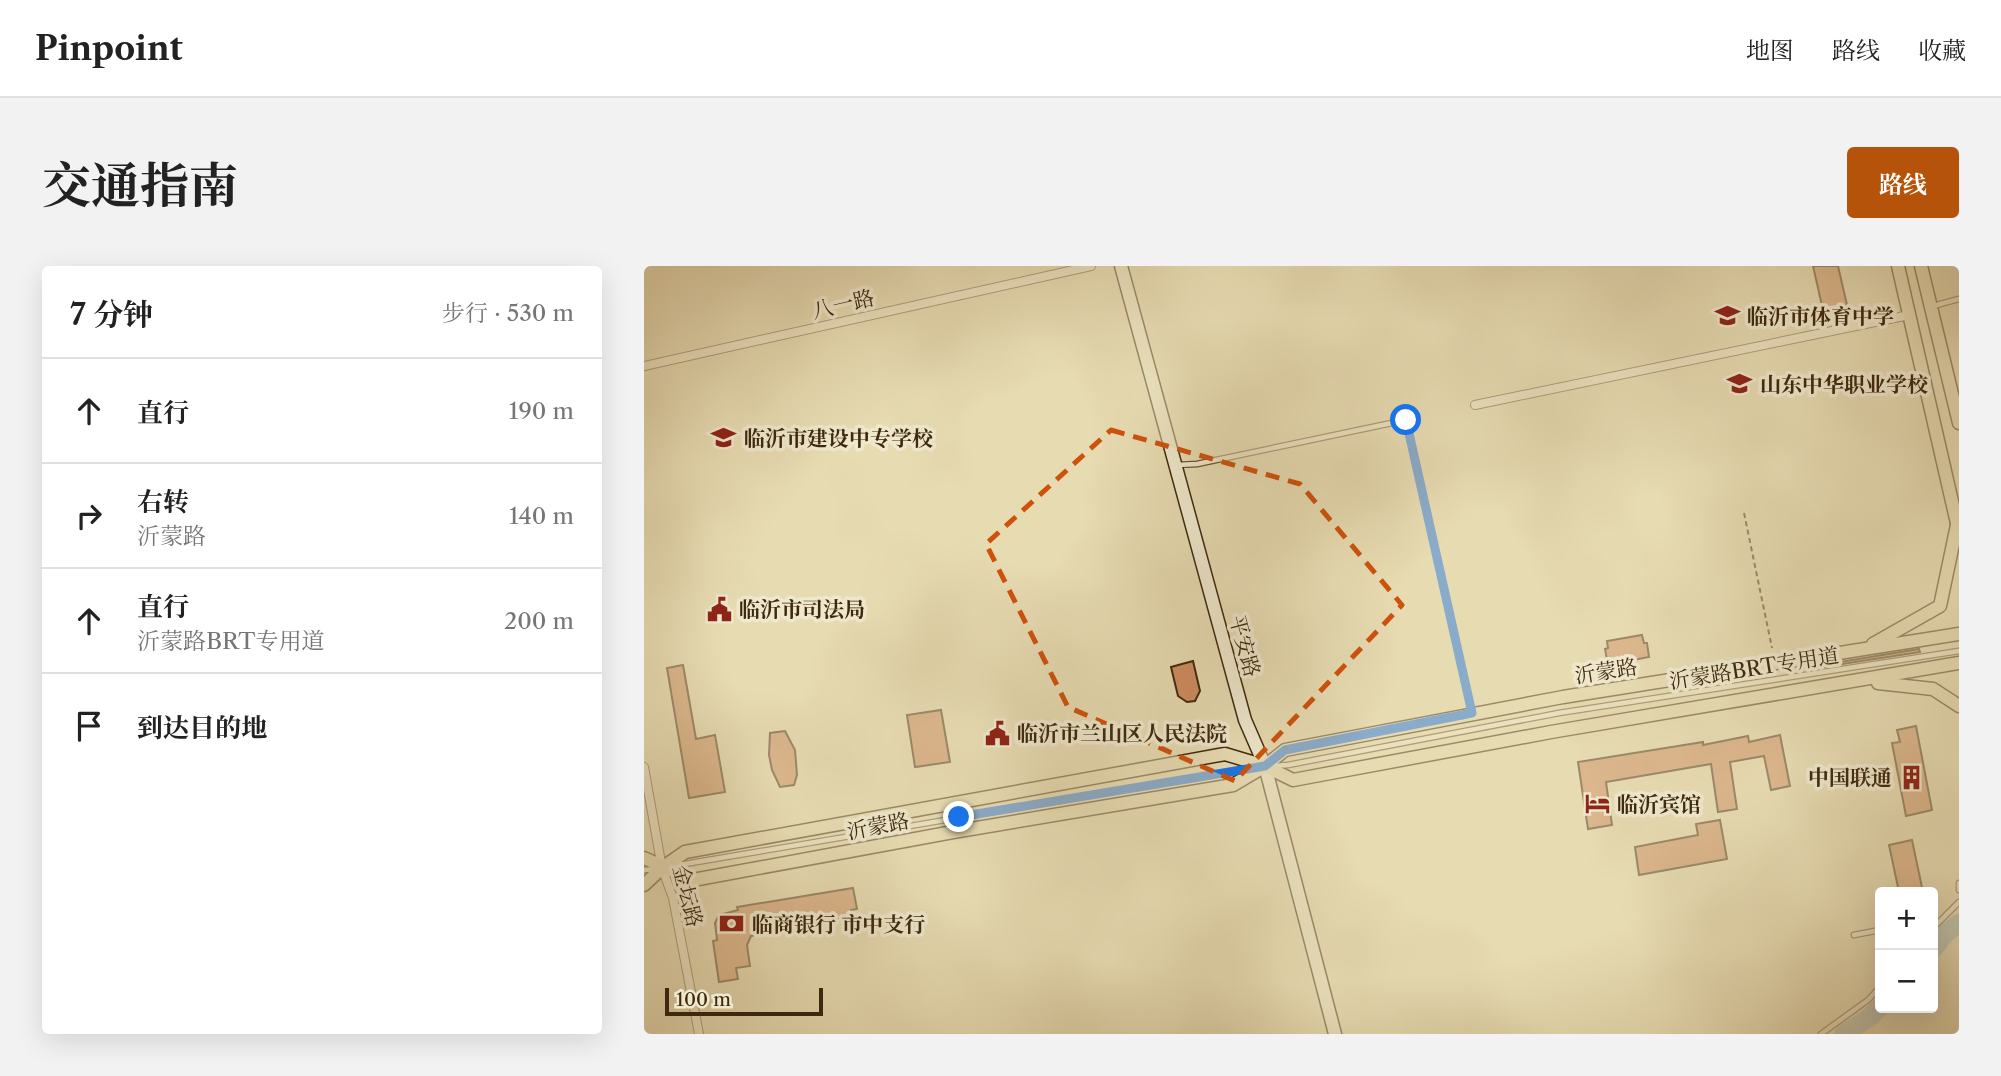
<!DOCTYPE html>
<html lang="zh">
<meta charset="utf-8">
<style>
:root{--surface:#fff;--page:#f2f2f2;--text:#222;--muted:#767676;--line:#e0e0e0;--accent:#b45309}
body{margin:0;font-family:"Libre Caslon Text","Noto Serif SC",serif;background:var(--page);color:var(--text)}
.controls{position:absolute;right:21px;bottom:21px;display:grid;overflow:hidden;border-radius:7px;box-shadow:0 7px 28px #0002}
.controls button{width:63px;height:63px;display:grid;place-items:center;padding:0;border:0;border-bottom:2px solid var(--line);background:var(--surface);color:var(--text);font:35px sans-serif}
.scale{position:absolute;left:21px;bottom:18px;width:158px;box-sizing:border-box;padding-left:7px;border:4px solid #3e290e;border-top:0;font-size:19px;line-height:24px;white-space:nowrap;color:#3e290e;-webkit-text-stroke:5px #efe8cd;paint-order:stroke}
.stop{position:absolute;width:21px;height:21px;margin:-16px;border:5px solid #1a73e8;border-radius:50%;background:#fff}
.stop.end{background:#1a73e8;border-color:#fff;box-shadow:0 2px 7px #0008}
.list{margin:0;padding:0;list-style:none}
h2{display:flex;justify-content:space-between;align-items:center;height:91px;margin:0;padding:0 28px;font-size:30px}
h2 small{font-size:23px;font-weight:400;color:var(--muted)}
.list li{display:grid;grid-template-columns:46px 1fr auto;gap:21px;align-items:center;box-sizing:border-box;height:105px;padding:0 28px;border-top:2px solid var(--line)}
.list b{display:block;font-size:26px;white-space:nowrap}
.list p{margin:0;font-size:23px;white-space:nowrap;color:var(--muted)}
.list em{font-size:23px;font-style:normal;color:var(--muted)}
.icon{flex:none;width:38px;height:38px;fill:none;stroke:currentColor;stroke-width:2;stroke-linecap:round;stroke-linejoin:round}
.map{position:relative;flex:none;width:1315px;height:768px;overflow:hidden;border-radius:7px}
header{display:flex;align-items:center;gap:42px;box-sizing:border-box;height:98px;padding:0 35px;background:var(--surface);border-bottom:2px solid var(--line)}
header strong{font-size:33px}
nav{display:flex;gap:38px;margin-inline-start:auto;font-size:24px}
.intro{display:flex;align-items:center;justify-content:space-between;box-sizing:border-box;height:168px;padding:0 42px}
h1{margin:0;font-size:49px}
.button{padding:18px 32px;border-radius:7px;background:var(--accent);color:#fff;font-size:24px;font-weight:700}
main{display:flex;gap:42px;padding:0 42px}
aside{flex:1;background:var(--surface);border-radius:7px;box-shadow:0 7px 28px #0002}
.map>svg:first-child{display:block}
</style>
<header>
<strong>Pinpoint</strong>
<nav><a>地图</a><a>路线</a><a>收藏</a></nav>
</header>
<div class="intro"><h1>交通指南</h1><a class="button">路线</a></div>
<main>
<aside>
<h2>7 分钟<small>步行 · 530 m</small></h2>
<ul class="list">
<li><svg class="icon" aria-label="ahead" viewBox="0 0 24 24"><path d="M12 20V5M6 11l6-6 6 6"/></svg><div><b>直行</b></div><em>190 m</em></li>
<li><svg class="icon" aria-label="right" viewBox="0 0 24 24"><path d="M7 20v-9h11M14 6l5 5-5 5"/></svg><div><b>右转</b><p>沂蒙路</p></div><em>140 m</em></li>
<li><svg class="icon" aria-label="ahead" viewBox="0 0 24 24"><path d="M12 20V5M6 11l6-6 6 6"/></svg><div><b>直行</b><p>沂蒙路BRT专用道</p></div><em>200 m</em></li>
<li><svg class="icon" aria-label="arrive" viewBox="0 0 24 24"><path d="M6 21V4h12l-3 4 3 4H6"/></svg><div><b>到达目的地</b></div></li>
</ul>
</aside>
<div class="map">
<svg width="1315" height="768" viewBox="0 0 1315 768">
<rect width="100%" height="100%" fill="#e7dbb2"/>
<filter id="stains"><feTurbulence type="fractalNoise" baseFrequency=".00286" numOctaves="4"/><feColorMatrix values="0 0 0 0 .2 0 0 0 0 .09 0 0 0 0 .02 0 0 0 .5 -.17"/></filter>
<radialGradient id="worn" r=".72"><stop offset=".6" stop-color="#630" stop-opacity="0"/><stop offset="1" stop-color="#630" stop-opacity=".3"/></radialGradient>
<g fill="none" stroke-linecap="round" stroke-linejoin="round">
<g stroke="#9db8b9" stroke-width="19">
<polyline points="1289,683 1301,668 1315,657"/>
<polyline points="1200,768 1226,751 1236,741"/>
</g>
</g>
<g fill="#cf8c5f" stroke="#3e290e" stroke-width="2">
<polygon points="1169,0 1194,0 1203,39 1179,44"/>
<polygon points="998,369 1000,377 1003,377 1005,391 964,399 961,383 964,382 963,375"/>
<polygon points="1275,383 1276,386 1167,403 1166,401"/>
<polygon points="549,395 556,425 551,435 543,436 534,430 527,401"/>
<polygon points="39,399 52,473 71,469 81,526 45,532 23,402"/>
<polygon points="297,444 306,496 271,501 263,449"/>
<polygon points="1272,460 1288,544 1262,550 1248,477 1256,476 1253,464"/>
<polygon points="141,465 151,484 153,509 150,519 136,521 128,504 125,489 126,467"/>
<polygon points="1136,469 1146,520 1127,524 1120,490 1086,496 1093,543 1074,546 1067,498 962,516 968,559 944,563 934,496 1059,476 1059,479 1104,470 1105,476"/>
<polygon points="1076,554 1083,593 995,609 991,581 1054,569 1052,558"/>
<polygon points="1268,574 1279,626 1255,626 1245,579"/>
<polygon points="209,622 213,643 207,644 208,650 187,654 186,650 134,658 136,666 107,670 103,679 106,700 92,702 94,713 75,716 69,675 73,674 71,657 75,649 94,644 93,641"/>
</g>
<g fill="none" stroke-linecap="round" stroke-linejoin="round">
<defs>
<g id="lane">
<polyline points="1289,40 1315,33"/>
<polyline points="533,199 553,198 762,154 828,447"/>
<polyline points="629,500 644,499 915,447 1315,385"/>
<polyline points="29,600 610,502"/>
<polyline points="0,604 13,603"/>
<polyline points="1315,617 1315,624"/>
<polyline points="1289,662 1315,636"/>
<polyline points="1210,669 1236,664"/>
<polyline points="1177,768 1224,734 1236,721"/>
</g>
<g id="street">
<polyline points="0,100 447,0"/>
<polyline points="831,139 1265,49"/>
<polyline points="0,501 18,602 29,632 55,768"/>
</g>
<polyline id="secondary" points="477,0 601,454 621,500 691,768"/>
<g id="primary">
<polyline points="1254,0 1315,266"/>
<polyline points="1277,0 1315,157"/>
<polyline points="1229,378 1296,340 1313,259"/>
<polyline points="1234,417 1289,423 1315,440"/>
<polyline points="0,592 49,614 309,566 589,519 621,500 641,484 919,431 1315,368"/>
<polyline points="0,619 18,602 41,586 581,488 621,500 649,514 907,466 1315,397"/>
</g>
</defs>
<use href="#lane" stroke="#685637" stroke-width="7"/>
<use href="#street" stroke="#685637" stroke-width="10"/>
<use href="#secondary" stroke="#3e290e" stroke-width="15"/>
<use href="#primary" stroke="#3e290e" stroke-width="15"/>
<polyline stroke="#3e290e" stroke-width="2" stroke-dasharray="5 3.5" stroke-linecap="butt" points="1100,247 1128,382"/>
<use href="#lane" stroke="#efe8cd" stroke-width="4.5"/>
<use href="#street" stroke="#efe8cd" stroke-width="8"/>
<use href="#secondary" stroke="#efe8cd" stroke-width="12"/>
<use href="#primary" stroke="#e7dbb2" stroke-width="12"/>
</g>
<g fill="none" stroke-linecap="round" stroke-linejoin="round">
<polyline stroke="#1a73e8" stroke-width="9" points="315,551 621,500 641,484 828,447 762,154"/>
</g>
<path d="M0 0H1315V768H0ZM467,164l189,54 102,121 -167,176 -167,-74 -82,-163z" fill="#e7dbb2" fill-opacity=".55" fill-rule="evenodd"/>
<path fill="none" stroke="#ce520c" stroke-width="5" stroke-dasharray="14 9" stroke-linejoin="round" d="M467,164l189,54 102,121 -167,176 -167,-74 -82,-163z"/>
<defs>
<symbol id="school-bare" viewBox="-9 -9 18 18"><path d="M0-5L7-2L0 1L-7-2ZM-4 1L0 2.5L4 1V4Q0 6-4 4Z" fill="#8f2418" stroke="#efe8cd" stroke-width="2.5" paint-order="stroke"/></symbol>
<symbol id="civic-bare" viewBox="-9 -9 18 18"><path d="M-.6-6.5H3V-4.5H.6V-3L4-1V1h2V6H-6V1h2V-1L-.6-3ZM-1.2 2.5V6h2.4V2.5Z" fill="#8f2418" stroke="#efe8cd" stroke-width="2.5" paint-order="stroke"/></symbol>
<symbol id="building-bare" viewBox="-9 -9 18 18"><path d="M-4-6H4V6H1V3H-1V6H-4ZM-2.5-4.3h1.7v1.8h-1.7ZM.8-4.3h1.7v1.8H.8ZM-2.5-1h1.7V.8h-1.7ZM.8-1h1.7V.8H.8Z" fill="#8f2418" stroke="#efe8cd" stroke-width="2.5" paint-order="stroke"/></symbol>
<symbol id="hotel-bare" viewBox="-9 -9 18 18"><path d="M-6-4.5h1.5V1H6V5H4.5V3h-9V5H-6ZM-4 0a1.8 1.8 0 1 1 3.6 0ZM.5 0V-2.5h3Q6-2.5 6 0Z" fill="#8f2418" stroke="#efe8cd" stroke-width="2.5" paint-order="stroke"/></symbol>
<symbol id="bank-bare" viewBox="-9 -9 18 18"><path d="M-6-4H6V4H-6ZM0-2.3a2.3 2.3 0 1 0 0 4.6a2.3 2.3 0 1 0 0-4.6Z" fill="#8f2418" stroke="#efe8cd" stroke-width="2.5" paint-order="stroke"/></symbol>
</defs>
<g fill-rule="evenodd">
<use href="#school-bare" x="1066" y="32" width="35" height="35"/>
<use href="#school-bare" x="1078" y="100" width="35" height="35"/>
<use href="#school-bare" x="62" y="154" width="35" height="35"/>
<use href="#civic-bare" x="58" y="326" width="35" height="35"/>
<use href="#civic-bare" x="336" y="450" width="35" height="35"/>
<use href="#building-bare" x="1250" y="494" width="35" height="35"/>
<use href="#hotel-bare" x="936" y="520" width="35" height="35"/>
<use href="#bank-bare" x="70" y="640" width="35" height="35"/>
</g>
<g text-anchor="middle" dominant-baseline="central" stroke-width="7" stroke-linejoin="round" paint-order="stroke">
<g font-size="21" fill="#3e290e" stroke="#efe8cd">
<text transform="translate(199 38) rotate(-13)">八一路</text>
<text transform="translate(601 380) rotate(75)">平安路</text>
<text transform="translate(1110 402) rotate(-9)">沂蒙路BRT专用道</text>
<text transform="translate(962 405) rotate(-9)">沂蒙路</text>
<text transform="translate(234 560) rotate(-11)">沂蒙路</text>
<text transform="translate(44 630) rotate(76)">金坛路</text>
</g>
<g font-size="21" font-weight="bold" fill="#3e290e" stroke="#efe8cd" text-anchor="start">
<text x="1103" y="50">临沂市体育中学</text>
<text x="1116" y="118">山东中华职业学校</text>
<text x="100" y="172">临沂市建设中专学校</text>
<text x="95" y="343">临沂市司法局</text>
<text x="373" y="467">临沂市兰山区人民法院</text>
<text x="1248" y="511" text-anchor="end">中国联通</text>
<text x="973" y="538">临沂宾馆</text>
<text x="108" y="658">临商银行 市中支行</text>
</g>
</g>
<rect width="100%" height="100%" filter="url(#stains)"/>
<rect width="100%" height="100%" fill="url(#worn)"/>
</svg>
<div class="controls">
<button>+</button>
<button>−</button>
</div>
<div class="scale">100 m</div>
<div class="stop" style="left:762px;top:154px"></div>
<div class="stop end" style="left:315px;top:551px"></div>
</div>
</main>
